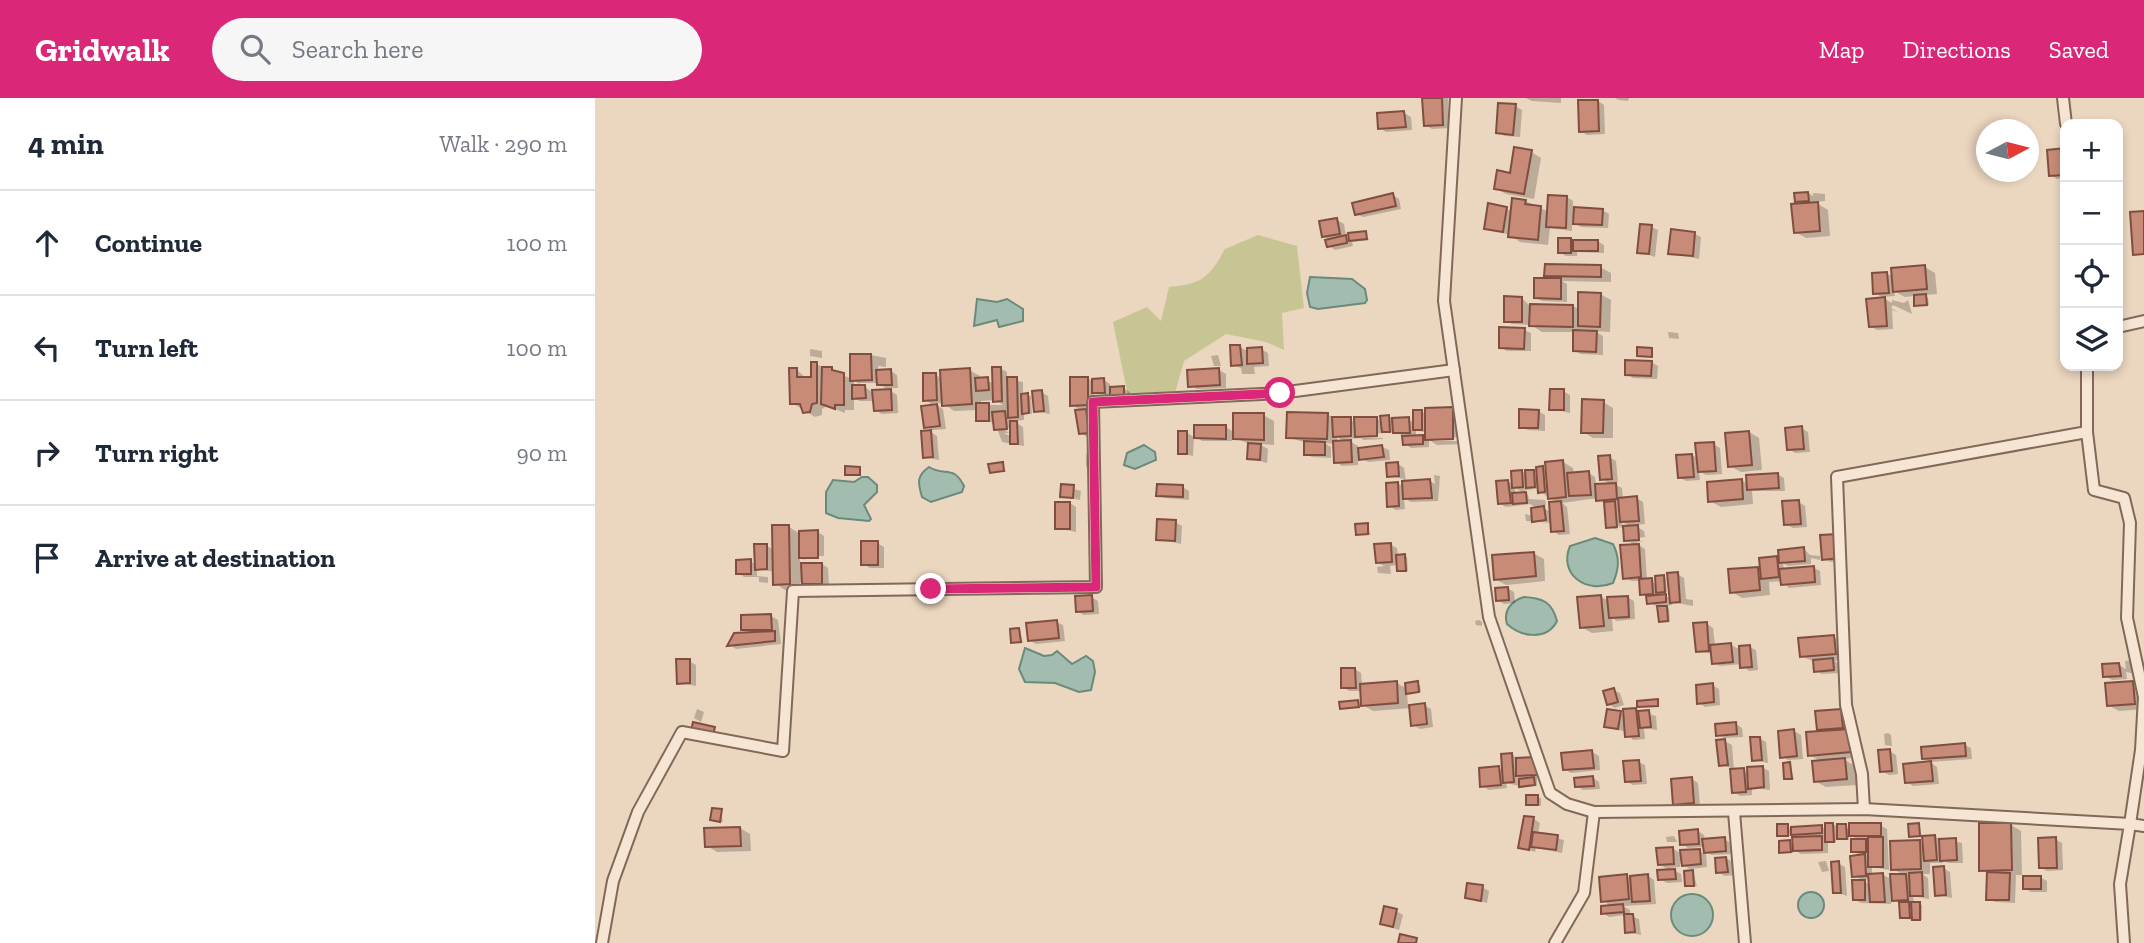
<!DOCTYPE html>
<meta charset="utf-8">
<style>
:root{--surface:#fff;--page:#f6f6f7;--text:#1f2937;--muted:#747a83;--line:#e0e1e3;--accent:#db2777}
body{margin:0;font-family:"Zilla Slab",serif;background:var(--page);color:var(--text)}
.controls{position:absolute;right:21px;top:21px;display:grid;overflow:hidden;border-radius:14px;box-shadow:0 4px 10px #0003}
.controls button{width:63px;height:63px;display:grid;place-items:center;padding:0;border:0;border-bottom:2px solid var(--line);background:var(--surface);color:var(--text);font:35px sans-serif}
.compass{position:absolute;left:1381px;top:21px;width:63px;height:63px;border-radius:50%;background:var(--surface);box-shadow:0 4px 10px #0003;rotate:83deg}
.stop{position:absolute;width:21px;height:21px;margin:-16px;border:5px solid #db2777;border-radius:50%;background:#fff}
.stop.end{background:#db2777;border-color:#fff;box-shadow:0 2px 7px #0008}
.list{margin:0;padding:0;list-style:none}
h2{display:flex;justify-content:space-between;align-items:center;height:91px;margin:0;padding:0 28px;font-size:30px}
h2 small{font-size:23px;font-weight:400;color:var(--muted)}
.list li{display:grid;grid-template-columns:46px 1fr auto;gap:21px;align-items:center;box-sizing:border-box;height:105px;padding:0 28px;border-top:2px solid var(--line)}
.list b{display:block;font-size:26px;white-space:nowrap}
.list em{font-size:23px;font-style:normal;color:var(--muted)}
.icon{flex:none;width:38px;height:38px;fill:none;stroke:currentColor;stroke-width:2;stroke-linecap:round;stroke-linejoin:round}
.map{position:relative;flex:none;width:1549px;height:845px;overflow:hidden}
header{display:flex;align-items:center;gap:42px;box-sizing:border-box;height:98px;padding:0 35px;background:var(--accent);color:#fff}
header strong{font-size:33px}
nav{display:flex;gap:38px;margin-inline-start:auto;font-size:24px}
.search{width:490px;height:63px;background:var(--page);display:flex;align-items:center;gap:18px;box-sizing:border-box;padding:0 24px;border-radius:38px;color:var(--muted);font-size:26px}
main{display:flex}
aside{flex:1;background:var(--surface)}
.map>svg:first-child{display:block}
</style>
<header>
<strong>Gridwalk</strong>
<div class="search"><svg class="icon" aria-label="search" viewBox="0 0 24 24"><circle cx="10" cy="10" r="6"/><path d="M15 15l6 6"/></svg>Search here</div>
<nav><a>Map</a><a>Directions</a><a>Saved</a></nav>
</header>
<main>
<aside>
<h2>4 min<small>Walk · 290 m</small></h2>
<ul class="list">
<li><svg class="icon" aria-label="ahead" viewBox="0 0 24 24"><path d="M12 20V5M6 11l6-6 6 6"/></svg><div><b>Continue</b></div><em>100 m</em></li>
<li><svg class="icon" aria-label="left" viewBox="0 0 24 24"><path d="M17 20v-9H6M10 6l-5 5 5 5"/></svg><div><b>Turn left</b></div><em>100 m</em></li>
<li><svg class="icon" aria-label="right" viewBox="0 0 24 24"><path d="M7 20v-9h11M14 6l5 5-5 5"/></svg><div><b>Turn right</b></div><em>90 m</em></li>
<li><svg class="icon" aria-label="arrive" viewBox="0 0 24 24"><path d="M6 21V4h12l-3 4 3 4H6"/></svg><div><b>Arrive at destination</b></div></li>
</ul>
</aside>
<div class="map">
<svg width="1549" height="845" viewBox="0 0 1549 845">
<rect width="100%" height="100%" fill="#ebd6bf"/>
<path fill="#c8c594" d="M663,137l39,11 7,62 -22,5 2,37 -18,-8 -40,-8 -42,27 -10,35h-46l-15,-74 34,-15 14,14 8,-34c33,-3 40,-9 56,-38z"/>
<g fill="#a2bdb0" stroke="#6a8a7c" stroke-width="2">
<polygon points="715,179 757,181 770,191 772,202 770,205 723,211 715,209 712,195"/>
<polygon points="382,201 402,204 412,201 428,211 428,223 404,229 402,222 379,228"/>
<polygon points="549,347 560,354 561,362 540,371 529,367 532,355"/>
<path d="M334,369c16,10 24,-3 35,19l-2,6 -31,10 -9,-5c-4,-14 -6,-21 7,-30z"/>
<polygon points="267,379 273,379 282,387 282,394 269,407 276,421 274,423 243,420 231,415 231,394 238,382 259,384"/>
<path d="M1000,440l18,6c7,14 6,25 0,39 -26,11 -55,-8 -43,-37z"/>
<path d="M929,499c19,1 28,5 33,24 -10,20 -36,16 -50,3 -4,-13 4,-23 17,-27z"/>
<polygon points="430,550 449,558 457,557 462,553 477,566 491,558 498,563 500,574 496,592 484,594 460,585 430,584 424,571"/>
<circle cx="1216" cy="807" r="13"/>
<circle cx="1097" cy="817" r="21"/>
</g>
<g fill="#0003" fill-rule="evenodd">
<polygon points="829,0 853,0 854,30 837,31 830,27"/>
<polygon points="931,0 966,0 966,5 937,3"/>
<polygon points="1020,0 1034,0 1033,3 1024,2"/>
<polygon points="1003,3 1009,7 1010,36 992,37 985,33"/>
<polygon points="920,8 927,12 925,39 910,38 903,35"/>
<polygon points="809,15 816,19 817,32 791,34 785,30"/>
<polygon points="1470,52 1470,80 1462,81 1455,77 1453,53"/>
<polygon points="936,54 946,60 939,101 911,96 901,90"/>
<polygon points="1213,95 1218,98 1218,95 1230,96 1230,103 1220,104 1233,112 1235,138 1211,140 1200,134 1208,107 1201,103"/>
<polygon points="798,97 804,101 806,111 768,119 761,116"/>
<polygon points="972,99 978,103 978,111 1007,112 1014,116 1013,130 986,129 977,123 977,133 955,130 953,147 925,144 915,137 891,130 895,107 917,113 930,103 954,114"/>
<polygon points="742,122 749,126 751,139 756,142 770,135 774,142 757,144 758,148 740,152 734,148 735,142 728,138"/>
<polygon points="1056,129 1063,132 1060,159 1044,154"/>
<polygon points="1100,136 1106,139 1104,161 1075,155"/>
<polygon points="976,142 1002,143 1009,147 1009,155 982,154 982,158 971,158 964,154"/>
<polygon points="1005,169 1016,175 1016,184 967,183 972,186 972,204 947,203 940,199 960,182 951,177"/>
<polygon points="1330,169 1340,175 1342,196 1328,197 1333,200 1334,207 1324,208 1320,198 1310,199 1299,193 1300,198 1287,199 1280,195 1292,176 1299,179"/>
<polygon points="1005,196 1016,202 1015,234 999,233 1008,238 1008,257 986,256 979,252 980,234 947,234 936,227 917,226 910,223 927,200 934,207 978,208 985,212"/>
<polygon points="1290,201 1297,205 1297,202 1309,205 1313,202 1317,216 1298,207 1296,210 1303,214 1297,212 1298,231 1282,232 1275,228"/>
<polygon points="929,232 936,235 936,253 912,253 905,249"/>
<polygon points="1073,234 1083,235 1084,241 1074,240"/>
<polygon points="645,249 654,254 666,251 673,255 674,268 659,269 660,276 647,276 646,270 638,267"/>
<polygon points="215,251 227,253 227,260 215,258"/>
<path d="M276,257l15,3v9l-8,-1v5h13l6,4 1,13h-12l11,7 1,18 -16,1 -7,-4v-9h-15l-6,-3v12h-9v3l-18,-7 -5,3v6l-7,2 -23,-14 5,-33 10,9h6l3,-15 36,15zM259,283l11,6h-11zM264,285h19l12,8 -18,1z"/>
<polygon points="623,257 626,268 619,268 616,258"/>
<polygon points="1056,264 1063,268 1062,281 1038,280 1032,276"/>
<path d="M406,271l6,3v7l16,3v13l8,1 1,18 -8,-2v8l-11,1 10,6 1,19 -22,-4 -7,-19 -17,-3v-10l-24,1 -11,-8h-10l10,6 3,20 -14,1 -6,-3 9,-21 -10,-6 11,-25 6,4 27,-9 11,6v4l14,3zM400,302l8,5h-22v-4zM405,325l12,7v7l-8,-4h5l-10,-7z"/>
<polygon points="624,272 631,276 631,290 602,291 595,287"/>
<polygon points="492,280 498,284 509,282 515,286 516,290 528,290 535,294 535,303 499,294 499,310 487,311 497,316 500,338 492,339 486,335 488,313 477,307"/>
<polygon points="968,293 975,297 975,315 956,311"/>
<polygon points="446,294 453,298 455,316 440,313"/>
<polygon points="1008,304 1018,310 1018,340 998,340 988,334"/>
<path d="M857,311l11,6v29l-26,1 -8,-5v7l-18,1 -6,-4 -1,-8 -10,-4 -33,3v3l-15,1 12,7v4l24,-3 7,3 1,10 -22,2 -10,-5v8l-16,1 -6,-4 -1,-18 -11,-1 7,4v11l-19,-1 -6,-3v-11l-18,-6 39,-22 29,7 20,-3 6,3 6,-5 27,5 7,-10 4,2zM821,332l11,3v6l-11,-2zM742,339l9,5 -9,1zM867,339v4h-27v-3z"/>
<polygon points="943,313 950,317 950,333 933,332 926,329"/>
<polygon points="668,317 679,323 679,347 664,346 673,351 672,365 654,360 655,346 637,339 637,343 607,343 601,339 631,329 640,335"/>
<polygon points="1206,330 1213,334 1215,354 1200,355 1194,351"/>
<polygon points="336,334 342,338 344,362 330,359"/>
<polygon points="1154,334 1164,340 1167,372 1146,374 1135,368"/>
<polygon points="592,335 599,339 598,358 585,355"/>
<polygon points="766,340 788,340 788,341 768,342"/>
<polygon points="1118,346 1125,350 1127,376 1111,377 1104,373 1105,382 1091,383 1084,379 1097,357 1104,361"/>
<polygon points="491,356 494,356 497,371 491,369"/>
<path d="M1014,359l7,4 2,21 -6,1 10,5 1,11 13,-1 7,4 2,22 -11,1 10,6 1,6 -15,2v3l-4,-2 -1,-10 -15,-9 -1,3 10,6 -11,-3 -2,-22 -8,-7 -36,5 5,4 3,27 -11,1 -6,-4 -1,-8 -26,-2 -1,-7 8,2 5,-7 -8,-5 -24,3 -7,-4 9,-21 6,3 7,-13 17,3 5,-7 5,3 15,-9 10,6 1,6 15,-1 6,4 1,9 15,-1 -9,-6zM920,390l10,5 -10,1zM945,390v4l19,11 -8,9 -12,-6 7,-1 -1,-5 -16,-1 -1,-4 -7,-4zM1027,424l10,5 -9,1z"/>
<polygon points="408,366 411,374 396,374"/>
<polygon points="803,366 809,370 811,384 835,383 840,386 839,377 845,378 843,403 816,404 809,400 810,411 801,412 794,408 802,385 809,389 809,381 794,378"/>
<polygon points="1182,376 1189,380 1190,393 1157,393 1158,406 1126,409 1115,403 1146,382 1153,386"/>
<polygon points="468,388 486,393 485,402 467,398"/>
<polygon points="588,389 594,393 594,402 570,400 563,397"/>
<polygon points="1203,404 1210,408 1212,429 1198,430 1191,426"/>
<polygon points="475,405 481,409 481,434 462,430"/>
<polygon points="580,424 587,428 586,446 563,441"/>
<polygon points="772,427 776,437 763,436"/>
<polygon points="194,429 204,435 223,434 229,438 229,458 210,458 210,462 205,459 205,466 227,466 233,470 234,489 215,489 205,484 205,491 190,492 180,485 180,474 162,471 162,478 173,479 173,485 164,484 164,479 149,479 143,475 155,463 161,467 172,448 179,452"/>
<polygon points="1249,441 1251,463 1236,464 1229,461"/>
<polygon points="1050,443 1040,445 1050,451 1052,483 1062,486 1068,479 1071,480 1072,494 1065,495 1076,501 1082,476 1089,480 1091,501 1098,502 1098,508 1077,504 1077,507 1069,508 1074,511 1075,524 1065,523 1064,509 1053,505 1053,499 1047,496 1046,483 1036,483 1030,480 1041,448 1035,444"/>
<polygon points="282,445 289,449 289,470 275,470 268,466"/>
<polygon points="796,447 802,450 803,458 812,459 813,473 804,472 803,467 795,468 796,476 783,475 782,469 789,468 782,464"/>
<polygon points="1209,451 1215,457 1225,458 1225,462 1216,460 1216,466 1193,468 1188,465 1189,472 1219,470 1225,473 1226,487 1194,490 1187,483 1174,484 1175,497 1147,500 1137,494 1163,470 1167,473 1181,460 1186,463"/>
<polygon points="938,455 949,461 950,483 911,487 900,481"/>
<polygon points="912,490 919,494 920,505 909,506 903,502"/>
<polygon points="1005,498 1014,503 1032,499 1039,503 1040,521 1022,523 1017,520 1018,533 997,535 986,529"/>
<polygon points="496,499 503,503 504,516 489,517 482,513"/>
<polygon points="176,518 183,522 186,546 141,551 135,547 157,536 148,531"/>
<polygon points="884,522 887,524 887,528 881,527 880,523"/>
<polygon points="461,524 468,527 470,543 441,546 434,542"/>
<polygon points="1112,526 1118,530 1120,548 1136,547 1146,552 1154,549 1161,552 1163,572 1154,573 1147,566 1125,568 1118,565 1118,556 1102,553"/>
<polygon points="424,532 428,545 421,545 418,544"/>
<polygon points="1239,539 1249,545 1251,562 1239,563 1245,566 1245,575 1227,576 1221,573 1220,564 1206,558"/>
<polygon points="1537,562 1541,576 1531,574 1532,581 1517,582 1510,578 1524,567 1531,571 1530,563"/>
<polygon points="94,563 101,567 101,588 84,585"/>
<polygon points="760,571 766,575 767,587 802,585 812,591 825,587 826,594 812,594 813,609 829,607 836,611 838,629 825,631 818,627 816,610 778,613 768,607 767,593 754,593 748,589"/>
<polygon points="1537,584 1548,591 1549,611 1524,613 1513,607"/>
<polygon points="1117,587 1124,591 1125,607 1110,609 1104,605"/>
<polygon points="1018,592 1025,595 1029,607 1020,610 1013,606"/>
<polygon points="102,611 109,614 106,624 99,620"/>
<polygon points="1041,612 1061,618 1062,632 1049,630 1050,641 1038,642 1031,634 1011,628 1013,613 1030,617"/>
<polygon points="1246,613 1252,617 1254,632 1264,638 1266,659 1248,661 1260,668 1262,687 1231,689 1220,683 1227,664 1215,657 1229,634 1224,631"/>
<polygon points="1141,626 1147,630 1148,639 1129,640 1123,636"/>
<polygon points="1199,633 1206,637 1208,661 1193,662 1187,658"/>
<polygon points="1293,635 1296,637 1297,648 1290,647 1289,636"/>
<polygon points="1164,640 1171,644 1173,665 1158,662"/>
<polygon points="1130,643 1137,647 1139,673 1154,675 1167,669 1174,673 1175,692 1157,690 1157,697 1145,698 1139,694 1137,670 1125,667"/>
<polygon points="1370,647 1376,650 1377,661 1335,664 1328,660"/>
<polygon points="1294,653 1301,657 1303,676 1294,677 1287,673"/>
<polygon points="997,654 1004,658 1005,672 976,675 969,671"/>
<polygon points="917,657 924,661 941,661 948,680 942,680 942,688 929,689 911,685 912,690 894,692 887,688 903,670 909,673"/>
<polygon points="1043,664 1050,667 1052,686 1038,687 1031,683"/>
<polygon points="1336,665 1342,669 1344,686 1318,688 1312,684"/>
<polygon points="1195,666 1199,681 1193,682 1191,680"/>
<polygon points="998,680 1004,684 1005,691 988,692 982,688"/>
<polygon points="1097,681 1103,685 1105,708 1086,710 1079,706"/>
<polygon points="933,698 946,700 946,708 933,706"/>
<polygon points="126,713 128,724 120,723"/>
<polygon points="939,721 945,725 943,736 969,742 967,755 941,750 940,754 925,749"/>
<path d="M1238,727l18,4 29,-4 7,4 2,41 -17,-3v8h11l10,5 11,-5 -11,-6 26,-27 6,3 9,-8 28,6 1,20h-14l-7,-3 1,3h-13v11h-8l6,4 1,21 -16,-3 1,7 8,2v15l-18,-1 -3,-15 -7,-4 -1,-13h-3l1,17 -30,-1 -7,-4 10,-18 -11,-6 9,-18 -9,-6 7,-10 -11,-7v6l-13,-4v6h-8v11l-27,1 -8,-5v4l-12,-1 9,-10 4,2 7,-5 -11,-6 1,3 -12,-1 9,-9 2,3 32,-2 5,3zM1265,781h10v6z"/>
<polygon points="1324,727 1327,739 1315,738"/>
<polygon points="1416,727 1426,733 1427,777 1421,777 1420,805 1400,804 1393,801 1394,776 1386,772"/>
<polygon points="145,730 155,736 156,753 122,754 112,748"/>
<polygon points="1103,733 1109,737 1110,742 1129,741 1136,745 1137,756 1117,757 1111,754 1112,769 1095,771 1085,765 1085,769 1075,770 1086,776 1087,784 1072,785 1065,781 1075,773 1064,766 1077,750 1087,756 1104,753 1110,756 1110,749 1093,750 1087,746"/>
<polygon points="1079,738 1082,744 1072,744 1071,739"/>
<polygon points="1460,741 1467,745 1468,772 1452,773 1445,769"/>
<polygon points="1131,760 1138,764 1139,777 1130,778 1123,774"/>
<polygon points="1231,763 1234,773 1227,774 1223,764"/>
<polygon points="1243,765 1250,769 1252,798 1240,794"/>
<polygon points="1348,770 1355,774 1357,800 1342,797"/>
<polygon points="1098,774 1102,788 1095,789 1092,787"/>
<polygon points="1031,778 1037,781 1053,778 1059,782 1061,806 1028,808 1035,812 1035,818 1044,821 1046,837 1032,834 1031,817 1014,819 1008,815 1018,809 1008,803"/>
<polygon points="1445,779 1452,783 1452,794 1436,794 1429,790"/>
<polygon points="887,789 894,793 892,805 872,799"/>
<polygon points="801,813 808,817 804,832 787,826"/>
</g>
<g fill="#c78b77" stroke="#804e40" stroke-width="2">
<polygon points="827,0 847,0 848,27 829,28"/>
<polygon points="983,2 1003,2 1004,33 984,34"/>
<polygon points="903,5 921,6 918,37 901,35"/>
<polygon points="809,13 811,29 783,31 782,15"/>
<polygon points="919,49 937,52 929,96 899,91 902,72 915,75"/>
<polygon points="1470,50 1470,77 1454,78 1452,52"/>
<polygon points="1213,94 1214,103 1200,104 1199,95"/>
<polygon points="798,95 801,108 760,117 757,105"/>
<polygon points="953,97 972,98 971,130 951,129"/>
<polygon points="917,100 931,102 930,106 946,108 943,142 913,139"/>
<polygon points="1223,104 1225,133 1199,135 1196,106"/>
<polygon points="893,105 912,109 908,134 889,131"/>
<polygon points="979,109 1008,111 1007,127 978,126"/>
<polygon points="1549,113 1549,156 1538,157 1535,114"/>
<polygon points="742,120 745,136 727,139 724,123"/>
<polygon points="1045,126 1057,127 1054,156 1042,155"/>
<polygon points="1076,131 1100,134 1098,158 1073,156"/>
<polygon points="771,133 772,141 754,143 753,135"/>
<polygon points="751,137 752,145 732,149 730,142"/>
<rect x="963" y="140" width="13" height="15"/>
<rect x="978" y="142" width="25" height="11"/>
<polygon points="950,166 1006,167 1006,179 949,178"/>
<polygon points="1330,167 1332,191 1298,194 1296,170"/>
<polygon points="1292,174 1294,195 1278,196 1277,175"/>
<polygon points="939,180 966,180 966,201 939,200"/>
<polygon points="983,194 1006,195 1005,229 983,228"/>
<polygon points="1331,196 1332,207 1319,208 1319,197"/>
<polygon points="909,198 927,199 927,224 909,224"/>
<polygon points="1290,199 1292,228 1274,229 1271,201"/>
<polygon points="935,206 978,207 978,229 934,228"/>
<polygon points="904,229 930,230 929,251 904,250"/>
<polygon points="978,232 1002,233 1001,254 978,253"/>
<polygon points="635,247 645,247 647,267 636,268"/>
<polygon points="667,249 668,265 652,266 652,250"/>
<polygon points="1042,249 1057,250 1057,259 1042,258"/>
<polygon points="255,256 276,256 277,282 255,283"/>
<polygon points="1030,262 1057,263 1056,278 1030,277"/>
<polygon points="216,264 222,264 222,305 217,306 215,314 208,315 205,306 195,306 194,270 202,270 202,279 216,279"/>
<polygon points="227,269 237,269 237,272 249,275 249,307 240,307 240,311 226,306"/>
<polygon points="397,269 406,269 407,303 398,304"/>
<polygon points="375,270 377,306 347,308 345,272"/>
<polygon points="624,270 625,287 593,289 592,272"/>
<polygon points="296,271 297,287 282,287 281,272"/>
<polygon points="328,275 341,275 342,302 328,303"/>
<polygon points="393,279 394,292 381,293 380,280"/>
<polygon points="412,279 422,279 423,319 413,320"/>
<polygon points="475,279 493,279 493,307 475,308"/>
<polygon points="509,280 510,295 497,295 497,281"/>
<polygon points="257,287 270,287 271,300 257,301"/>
<polygon points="529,288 529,300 515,301 515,289"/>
<polygon points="296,291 297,312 279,313 277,292"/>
<polygon points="955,291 969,291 969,312 954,312"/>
<polygon points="447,292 449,313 439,314 437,293"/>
<polygon points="433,295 434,315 427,316 426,296"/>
<polygon points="987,301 1009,302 1008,335 986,335"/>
<rect x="381" y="305" width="13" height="18"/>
<polygon points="342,306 345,328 329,330 326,308"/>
<polygon points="858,309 858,341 830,342 830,310"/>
<polygon points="491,311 494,335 484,336 480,312"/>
<polygon points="924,311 944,312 943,330 924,330"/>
<rect x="818" y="312" width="9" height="20"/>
<polygon points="410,313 412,331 399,332 397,314"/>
<polygon points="692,314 733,315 732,341 691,340"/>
<polygon points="638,315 669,315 669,342 638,341"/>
<polygon points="794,317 795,334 787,334 785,318"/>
<polygon points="737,319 756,319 756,338 738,339"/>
<polygon points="759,319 782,319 782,338 760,339"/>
<polygon points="814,319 815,335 798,335 797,320"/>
<polygon points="415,323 422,323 423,346 415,346"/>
<polygon points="599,327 631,327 631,341 599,340"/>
<polygon points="1207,328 1209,351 1192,352 1190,330"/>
<polygon points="336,332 338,359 328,360 326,333"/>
<rect x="583" y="333" width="9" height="23"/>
<polygon points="1154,333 1157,367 1133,369 1130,335"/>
<polygon points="828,337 828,346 808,347 807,338"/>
<polygon points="756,342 757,364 739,365 738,343"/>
<polygon points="709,343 730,344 730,357 709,357"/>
<polygon points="1119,344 1121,373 1103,374 1100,345"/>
<polygon points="653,345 666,346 665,362 652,361"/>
<polygon points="787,347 789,359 764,362 763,350"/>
<polygon points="1097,356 1099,379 1083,380 1081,357"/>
<polygon points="1015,357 1017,381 1005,382 1003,358"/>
<polygon points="968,362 971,399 953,401 950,364"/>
<polygon points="408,364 409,373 395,375 393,366"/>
<polygon points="803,364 804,378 792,379 791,365"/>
<polygon points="250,368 265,369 265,377 250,377"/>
<polygon points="948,368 950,394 943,395 941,369"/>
<polygon points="927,372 928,389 917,390 916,373"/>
<polygon points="930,372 939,372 940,389 931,390"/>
<polygon points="994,373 996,397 974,398 972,375"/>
<polygon points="1183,375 1184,390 1152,392 1151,377"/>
<polygon points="835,381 837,400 808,401 807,383"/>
<polygon points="1147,381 1148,401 1113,404 1112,384"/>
<polygon points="913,382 916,405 903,406 901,383"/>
<polygon points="803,384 804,408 792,409 791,385"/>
<polygon points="1021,385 1022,401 1001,403 1000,386"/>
<polygon points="466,386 479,387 478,400 465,399"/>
<polygon points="562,386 588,387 588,399 561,398"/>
<polygon points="931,394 932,405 918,406 917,395"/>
<polygon points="1042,398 1044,423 1025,424 1023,400"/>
<polygon points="1204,402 1206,426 1189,427 1187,403"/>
<polygon points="966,403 969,433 956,434 954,404"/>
<polygon points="1020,403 1022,429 1011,430 1009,404"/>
<rect x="460" y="404" width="15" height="27"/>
<polygon points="949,408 951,422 937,424 936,410"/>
<polygon points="562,421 581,422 580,443 561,442"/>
<polygon points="773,425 773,436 761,437 760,426"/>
<polygon points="177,427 194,427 195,486 178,487"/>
<polygon points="1043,427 1044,442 1029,443 1028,428"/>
<polygon points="223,432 223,460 204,460 204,433"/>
<polygon points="1243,436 1245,460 1227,462 1225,437"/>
<rect x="266" y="443" width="17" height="24"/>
<polygon points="796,445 797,464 781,465 779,446"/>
<polygon points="159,446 172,446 172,471 160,472"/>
<polygon points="1044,446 1046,479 1028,481 1025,447"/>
<polygon points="1209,449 1210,463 1184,465 1183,452"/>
<polygon points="939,454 941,478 899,482 897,457"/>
<polygon points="810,456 811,473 802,473 801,457"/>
<polygon points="1182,458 1184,479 1166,481 1164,460"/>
<polygon points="156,461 156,476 141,476 141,462"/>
<polygon points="206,465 227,465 227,486 207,486"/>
<polygon points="1219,468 1220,484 1186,487 1184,471"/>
<polygon points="1163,469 1165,492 1135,495 1133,471"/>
<polygon points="1083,474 1085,504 1075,505 1072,475"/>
<polygon points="1069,477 1070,494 1061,495 1060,478"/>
<polygon points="1057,480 1058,496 1045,497 1044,481"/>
<polygon points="913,489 914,502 901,503 900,490"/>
<polygon points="1071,496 1071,504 1052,506 1051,498"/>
<polygon points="497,497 498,513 481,514 480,498"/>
<polygon points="1006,497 1009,528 985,530 982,499"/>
<polygon points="1033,498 1034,519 1014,520 1012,499"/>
<polygon points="1062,508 1072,508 1073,523 1064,524"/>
<polygon points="176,516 177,532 146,532 146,517"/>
<polygon points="462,522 464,540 433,543 431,525"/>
<polygon points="1112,524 1114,553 1101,554 1098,525"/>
<polygon points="424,530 426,544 416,545 415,531"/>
<polygon points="180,533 180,543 132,548 139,535"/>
<polygon points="1239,537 1241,556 1205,559 1203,540"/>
<polygon points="1136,545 1138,564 1117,566 1115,547"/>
<polygon points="1155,547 1157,569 1145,570 1144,548"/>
<polygon points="1238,560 1239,572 1219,574 1218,562"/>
<polygon points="81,561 95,561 95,585 82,586"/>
<polygon points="1524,565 1526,578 1508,579 1507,566"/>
<polygon points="746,570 760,570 761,590 746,590"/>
<polygon points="802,583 803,605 766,608 765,586"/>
<polygon points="823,583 824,594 811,596 810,585"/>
<polygon points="1538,583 1540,606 1512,608 1510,585"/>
<polygon points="1118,585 1119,604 1102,606 1101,587"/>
<polygon points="1019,590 1023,604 1012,607 1008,593"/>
<polygon points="1063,601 1063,608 1042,609 1042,603"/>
<polygon points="763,602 764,609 745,611 744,604"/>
<polygon points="830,605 832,626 816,628 814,607"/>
<polygon points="1041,610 1044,638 1030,639 1028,611"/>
<polygon points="1012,611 1026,613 1023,631 1009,629"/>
<polygon points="1246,611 1248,630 1222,632 1220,613"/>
<polygon points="1054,612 1056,629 1045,630 1043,613"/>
<polygon points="98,624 120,629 118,637 96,633"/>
<polygon points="1141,624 1142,636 1121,638 1120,626"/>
<polygon points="1199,631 1202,658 1185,660 1183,633"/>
<polygon points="1254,631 1256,654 1213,658 1211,634"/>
<polygon points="1155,639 1165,639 1167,662 1157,663"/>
<polygon points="1130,641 1133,667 1124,668 1121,642"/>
<polygon points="1370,645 1371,658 1327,661 1326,649"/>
<polygon points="1295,651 1297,673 1285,674 1283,652"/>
<polygon points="997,652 999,670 968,672 966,655"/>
<polygon points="917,655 919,684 908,685 906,656"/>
<polygon points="942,659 942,677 921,678 921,660"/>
<polygon points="1250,660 1252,681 1219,684 1217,663"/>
<polygon points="1044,662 1046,683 1030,684 1028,663"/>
<polygon points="1336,663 1338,683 1310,685 1308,666"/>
<polygon points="1195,664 1197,681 1189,681 1188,665"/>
<polygon points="904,668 906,687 885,689 884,670"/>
<polygon points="1168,668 1169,689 1153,691 1152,669"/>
<polygon points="1149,670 1151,694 1137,695 1135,671"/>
<polygon points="998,678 999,688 980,689 979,680"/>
<polygon points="939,679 940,687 924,689 924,681"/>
<polygon points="1097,679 1099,705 1078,707 1076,681"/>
<rect x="931" y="697" width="12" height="10"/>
<polygon points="117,710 127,711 125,724 115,722"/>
<polygon points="929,718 939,719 934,752 923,750"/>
<polygon points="1230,725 1238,725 1239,744 1230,744"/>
<rect x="1254" y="725" width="32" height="13"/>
<polygon points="1324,725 1325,738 1314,739 1313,726"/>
<polygon points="1384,725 1416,725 1417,772 1384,773"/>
<rect x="1182" y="726" width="11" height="12"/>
<polygon points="1242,726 1251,726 1252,741 1242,741"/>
<polygon points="1227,727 1227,735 1196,737 1196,729"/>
<polygon points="145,729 146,748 110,749 109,730"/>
<polygon points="1103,731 1104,746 1085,747 1084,733"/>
<polygon points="938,734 963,737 961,752 936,749"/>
<polygon points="1340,737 1342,762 1329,763 1327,738"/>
<polygon points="1227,738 1227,752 1198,753 1197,739"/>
<polygon points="1130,739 1131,753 1109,755 1107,741"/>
<rect x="1273" y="739" width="15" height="30"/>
<polygon points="1461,739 1462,770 1444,770 1443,740"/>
<polygon points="1361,740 1362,762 1345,763 1344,741"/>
<rect x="1256" y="741" width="15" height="13"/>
<polygon points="1195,742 1196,754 1184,755 1184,743"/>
<polygon points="1325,742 1326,771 1296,772 1295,743"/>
<polygon points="1078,749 1079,766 1063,767 1061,750"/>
<polygon points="1105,751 1106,766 1087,768 1085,752"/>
<polygon points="1270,756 1271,778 1257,779 1255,758"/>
<polygon points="1131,759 1133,774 1121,775 1120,760"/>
<polygon points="1244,763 1246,795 1238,795 1236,764"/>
<polygon points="1349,768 1351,797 1340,798 1338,769"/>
<polygon points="1080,771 1081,781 1063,782 1062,772"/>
<polygon points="1098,772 1099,788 1090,788 1089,773"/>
<polygon points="1327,774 1328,798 1315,798 1314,775"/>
<polygon points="1392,774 1415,775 1414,802 1391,802"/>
<polygon points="1288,775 1290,804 1275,804 1273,776"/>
<polygon points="1032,776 1034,801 1006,804 1004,779"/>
<polygon points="1053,776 1055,803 1037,804 1035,778"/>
<polygon points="1295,776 1311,776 1313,802 1297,803"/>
<rect x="1428" y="778" width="18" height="13"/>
<polygon points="1257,782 1270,782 1270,802 1258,802"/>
<polygon points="872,785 888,787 886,803 870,800"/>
<polygon points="1304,804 1314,804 1315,820 1305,820"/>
<polygon points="1316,804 1325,804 1325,822 1317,822"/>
<polygon points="1028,806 1029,814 1006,816 1006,808"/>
<polygon points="789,808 802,811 798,829 785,826"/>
<polygon points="1029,816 1038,816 1040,834 1030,835"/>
<polygon points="805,836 822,840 821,845 803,845"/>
</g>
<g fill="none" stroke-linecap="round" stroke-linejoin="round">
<defs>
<g id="street">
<polyline points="861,0 849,203 894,519 955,695 972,706 999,714 1269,711 1535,726 1525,786 1529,845"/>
<polyline points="1468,0 1471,26"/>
<polyline points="1523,229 1549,223"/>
<polyline points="1492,334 1499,392 1529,400 1535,425 1532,520 1549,599 1546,652 1535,726 1549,728"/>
<polyline points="1269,711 1267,676 1251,607 1242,379 1492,334 1492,268"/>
<polyline points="1139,714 1150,845"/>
<polyline points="7,845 18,783 43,714 87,634 188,653 198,493 501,489 498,304 685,295 859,272"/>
<polyline points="960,845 989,795 999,714"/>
</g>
</defs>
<use href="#street" stroke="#826859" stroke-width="14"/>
<use href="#street" stroke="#f6e5d2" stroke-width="10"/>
</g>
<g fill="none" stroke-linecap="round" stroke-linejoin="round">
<polyline stroke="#db2777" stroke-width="9" points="336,491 501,489 498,304 685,295"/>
</g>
</svg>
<div class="controls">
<button>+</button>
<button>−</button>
<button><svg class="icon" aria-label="locate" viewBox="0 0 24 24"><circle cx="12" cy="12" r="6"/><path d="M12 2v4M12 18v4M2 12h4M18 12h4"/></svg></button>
<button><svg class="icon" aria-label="layers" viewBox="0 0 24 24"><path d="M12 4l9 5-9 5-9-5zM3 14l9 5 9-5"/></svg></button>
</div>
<svg class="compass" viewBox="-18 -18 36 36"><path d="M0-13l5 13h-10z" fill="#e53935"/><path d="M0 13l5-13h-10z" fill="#747a83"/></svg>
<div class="stop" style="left:685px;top:295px"></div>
<div class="stop end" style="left:336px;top:491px"></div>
</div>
</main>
